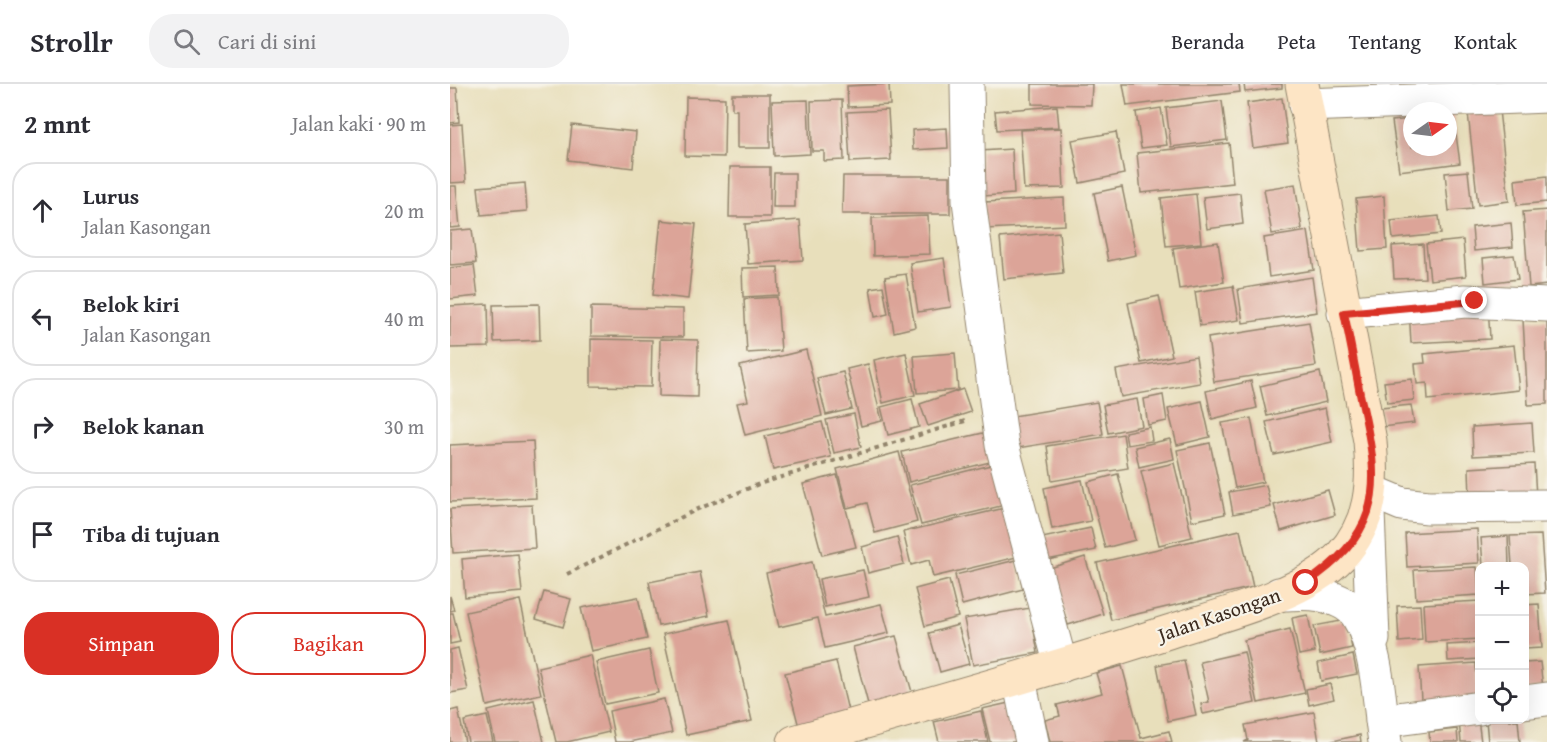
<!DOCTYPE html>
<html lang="id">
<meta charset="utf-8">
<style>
:root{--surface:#fff;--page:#f2f2f3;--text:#2b2b33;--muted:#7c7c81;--line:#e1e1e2;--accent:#d93025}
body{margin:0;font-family:"Gentium Book Plus",serif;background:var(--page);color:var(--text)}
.controls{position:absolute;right:18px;bottom:18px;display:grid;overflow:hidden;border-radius:12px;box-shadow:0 6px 24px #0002}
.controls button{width:54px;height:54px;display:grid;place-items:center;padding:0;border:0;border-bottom:2px solid var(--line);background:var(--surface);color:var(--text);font:30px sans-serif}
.compass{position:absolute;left:953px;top:18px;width:54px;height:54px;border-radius:50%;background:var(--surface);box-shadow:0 6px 24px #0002;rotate:76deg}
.stop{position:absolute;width:18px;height:18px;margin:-14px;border:4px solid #d93025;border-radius:50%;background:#fff}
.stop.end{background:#d93025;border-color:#fff;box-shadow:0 2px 6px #0008}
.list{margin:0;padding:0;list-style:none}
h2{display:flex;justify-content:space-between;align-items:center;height:78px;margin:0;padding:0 24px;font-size:26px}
h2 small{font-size:20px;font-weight:400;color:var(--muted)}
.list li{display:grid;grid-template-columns:39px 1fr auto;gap:18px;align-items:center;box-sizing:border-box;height:96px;margin:0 12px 12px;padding:0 12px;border:2px solid var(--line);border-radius:24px}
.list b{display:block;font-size:22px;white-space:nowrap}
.list p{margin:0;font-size:20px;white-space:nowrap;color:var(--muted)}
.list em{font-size:20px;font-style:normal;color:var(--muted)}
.actions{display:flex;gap:12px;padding:18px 24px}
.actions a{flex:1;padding:14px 0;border:2px solid var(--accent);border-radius:24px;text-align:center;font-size:21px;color:var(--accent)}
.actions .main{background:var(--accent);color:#fff}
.icon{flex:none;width:33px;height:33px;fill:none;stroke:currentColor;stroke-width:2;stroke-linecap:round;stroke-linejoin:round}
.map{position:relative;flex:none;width:1097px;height:658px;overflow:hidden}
header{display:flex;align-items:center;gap:36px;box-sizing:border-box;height:84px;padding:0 30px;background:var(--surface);border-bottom:2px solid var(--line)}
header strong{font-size:28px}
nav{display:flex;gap:33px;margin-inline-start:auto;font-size:21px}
.search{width:420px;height:54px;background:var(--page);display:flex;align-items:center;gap:15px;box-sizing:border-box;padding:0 21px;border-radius:24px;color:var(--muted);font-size:22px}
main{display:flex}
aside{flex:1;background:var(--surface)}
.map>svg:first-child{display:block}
</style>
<header>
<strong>Strollr</strong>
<div class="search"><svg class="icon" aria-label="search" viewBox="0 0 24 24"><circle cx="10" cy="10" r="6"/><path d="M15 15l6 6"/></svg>Cari di sini</div>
<nav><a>Beranda</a><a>Peta</a><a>Tentang</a><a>Kontak</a></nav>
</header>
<main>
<aside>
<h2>2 mnt<small>Jalan kaki · 90 m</small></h2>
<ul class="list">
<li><svg class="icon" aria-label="ahead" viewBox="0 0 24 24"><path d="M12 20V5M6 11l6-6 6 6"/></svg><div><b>Lurus</b><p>Jalan Kasongan</p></div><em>20 m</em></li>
<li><svg class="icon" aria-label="left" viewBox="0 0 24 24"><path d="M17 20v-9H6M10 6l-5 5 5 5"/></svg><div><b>Belok kiri</b><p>Jalan Kasongan</p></div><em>40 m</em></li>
<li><svg class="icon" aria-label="right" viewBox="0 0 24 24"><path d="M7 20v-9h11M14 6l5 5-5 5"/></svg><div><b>Belok kanan</b></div><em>30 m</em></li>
<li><svg class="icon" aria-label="arrive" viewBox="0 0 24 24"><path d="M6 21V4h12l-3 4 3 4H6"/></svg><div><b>Tiba di tujuan</b></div></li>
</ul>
<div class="actions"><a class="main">Simpan</a><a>Bagikan</a></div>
</aside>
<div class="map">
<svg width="1097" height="658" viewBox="0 0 1097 658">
<rect width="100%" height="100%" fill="#f7f3e8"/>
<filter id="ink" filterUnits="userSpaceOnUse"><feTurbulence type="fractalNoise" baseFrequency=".0167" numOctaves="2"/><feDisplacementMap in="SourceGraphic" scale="12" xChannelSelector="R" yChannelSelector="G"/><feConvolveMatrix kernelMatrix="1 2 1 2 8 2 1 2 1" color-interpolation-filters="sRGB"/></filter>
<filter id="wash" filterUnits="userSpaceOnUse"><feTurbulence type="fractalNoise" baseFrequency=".008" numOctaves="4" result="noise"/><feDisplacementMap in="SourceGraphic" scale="24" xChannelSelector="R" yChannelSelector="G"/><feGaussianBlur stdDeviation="1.35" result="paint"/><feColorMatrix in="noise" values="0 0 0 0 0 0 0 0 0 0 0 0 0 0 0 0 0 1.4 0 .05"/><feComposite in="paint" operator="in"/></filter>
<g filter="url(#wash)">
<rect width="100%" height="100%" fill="#e8dfbb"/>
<g id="blocks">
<g fill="#dca498">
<polygon points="439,0 440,21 398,23 397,2"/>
<polygon points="582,0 642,0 641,21 582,20"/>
<polygon points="673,0 789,0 790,8 677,22"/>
<polygon points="794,0 832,0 832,4 795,8"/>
<polygon points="0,4 7,4 9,38 0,39"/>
<polygon points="282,10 320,10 320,64 287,64 287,26 282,26"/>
<polygon points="236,13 275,14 274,73 235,72"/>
<polygon points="832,14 838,59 803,64 797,19"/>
<polygon points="358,16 360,70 324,72 322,17"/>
<polygon points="392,16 394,76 374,77 374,67 362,67 361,17"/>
<polygon points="772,17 777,56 721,63 716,24"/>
<polygon points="607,22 609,43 547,46 545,27"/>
<polygon points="711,24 717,61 691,64 686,28"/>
<polygon points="438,26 441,76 400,78 397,28"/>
<polygon points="1049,26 1059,117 1028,121 1018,29"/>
<polygon points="998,29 1003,29 1010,79 949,87 942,37 962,35 962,63 998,63"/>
<polygon points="12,40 16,98 0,99 0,41"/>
<polygon points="122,41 186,48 183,84 118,76"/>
<polygon points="497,44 498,64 463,66 462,46"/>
<polygon points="611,44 614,104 574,105 570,46"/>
<polygon points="666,48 674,90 630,99 622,56"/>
<polygon points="779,59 783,99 691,109 687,69"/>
<polygon points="562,65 564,110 532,112 530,67"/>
<polygon points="280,83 320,83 320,133 279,133"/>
<polygon points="1018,87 1022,125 999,127 995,89"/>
<polygon points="324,89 345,89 345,123 323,123"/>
<polygon points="393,92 500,92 500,130 392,130"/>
<polygon points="1097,92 1097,118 1067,121 1065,96"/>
<polygon points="75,99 77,127 31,131 28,103"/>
<polygon points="845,100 852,145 822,150 814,105"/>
<polygon points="0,102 6,102 10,143 0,144"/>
<polygon points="672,103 686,171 658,177 644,109"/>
<polygon points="790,109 793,140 757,145 753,113"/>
<polygon points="746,110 751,159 716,162 711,114"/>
<polygon points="934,112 937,165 910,167 906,115"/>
<polygon points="614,114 615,141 535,145 534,118"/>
<polygon points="1097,126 1097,201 1079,203 1073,128"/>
<polygon points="478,132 480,170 423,172 422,134"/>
<polygon points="989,132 991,150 943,155 941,137"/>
<polygon points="211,136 246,140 238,215 203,211"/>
<polygon points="350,136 353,176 298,180 295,140"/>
<polygon points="1061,139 1063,163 1024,167 1022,143"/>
<polygon points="22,145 26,179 0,181 0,147"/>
<polygon points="858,147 864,186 819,193 814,154"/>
<polygon points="609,148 613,189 554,195 550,154"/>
<polygon points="1013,156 1016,192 980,196 976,160"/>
<polygon points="768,158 774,198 729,205 723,164"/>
<polygon points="973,160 975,194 944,195 942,162"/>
<polygon points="1064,171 1068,195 1035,199 1033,174"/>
<polygon points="494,174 501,223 468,228 460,179"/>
<polygon points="24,181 28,212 0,215 0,184"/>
<polygon points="328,183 329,211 293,213 292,184"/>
<polygon points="456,190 465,243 444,248 435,193"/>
<polygon points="862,193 867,228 793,239 788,205"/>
<polygon points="433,202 438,230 425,233 420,204"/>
<polygon points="783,202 789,236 750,242 745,208"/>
<polygon points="709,212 722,272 691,279 678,219"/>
<polygon points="327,213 331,267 297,269 294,215"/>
<polygon points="1038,219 1040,255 961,259 959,224"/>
<polygon points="38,220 39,263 0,264 0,222"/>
<polygon points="89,220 90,256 44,258 43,221"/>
<polygon points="141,223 233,225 233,253 141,252"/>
<polygon points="1097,235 1097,320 1078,321 1073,236"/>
<polygon points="859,238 866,282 764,298 758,254"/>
<polygon points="141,255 202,256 201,303 141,302"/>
<polygon points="210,255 248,256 247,313 209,312"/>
<polygon points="1064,261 1069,306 978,316 977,299 967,300 965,280 975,279 974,270"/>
<polygon points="356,266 372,332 295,351 287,319 298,317 290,282"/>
<polygon points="456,269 465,311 433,319 424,276"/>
<polygon points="505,269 508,306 467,309 464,272"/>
<polygon points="746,272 750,299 671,313 666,286"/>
<polygon points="418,280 432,337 411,342 397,285"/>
<polygon points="393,288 402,325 376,331 367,294"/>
<polygon points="870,288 876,318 817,332 810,302"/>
<polygon points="962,295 964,316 937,319 934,298"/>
<polygon points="801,297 807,324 762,335 756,307"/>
<polygon points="513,305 521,328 478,342 470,320"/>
<polygon points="713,311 717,337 698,341 694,315"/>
<polygon points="462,315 469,343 438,351 431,323"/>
<polygon points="687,315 692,342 658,349 653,321"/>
<polygon points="752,317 760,353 727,361 718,325"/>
<polygon points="647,318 653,350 562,365 557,333"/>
<polygon points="961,321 964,339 933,343 931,324"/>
<polygon points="875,324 882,358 824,371 816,338"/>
<polygon points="404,330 411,363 384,369 376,336"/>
<polygon points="801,334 813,398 785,404 772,339"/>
<polygon points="372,338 381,373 323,386 315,352"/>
<polygon points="1082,339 1084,369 1023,372 1022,343"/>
<polygon points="700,343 702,357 677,361 675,348"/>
<polygon points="533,349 540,378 459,398 452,368"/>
<polygon points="673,350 678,384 602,397 597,362"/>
<polygon points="720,355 724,375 689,383 685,363"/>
<polygon points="83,357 86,414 0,418 0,361"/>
<polygon points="760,359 775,430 742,437 727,366"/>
<polygon points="449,368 467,438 425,449 417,419 397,424 387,385"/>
<polygon points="724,379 742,453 709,461 691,387"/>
<polygon points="1084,380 1086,412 1020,415 1019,384"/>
<polygon points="541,381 551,422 471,441 460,401"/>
<polygon points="668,390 685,456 655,464 638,398"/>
<polygon points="387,391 406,463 372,471 353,400"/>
<polygon points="632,396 641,437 602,445 594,404"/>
<polygon points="816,401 821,423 783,430 779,408"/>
<polygon points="878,406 885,431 831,447 824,421"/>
<polygon points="82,421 85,464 3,469 0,425"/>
<polygon points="559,423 571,472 483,493 479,476 461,481 453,448"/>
<polygon points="641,444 646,466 597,476 592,454"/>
<polygon points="1027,445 1029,479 957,483 955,449"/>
<polygon points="790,446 803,503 661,536 647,479"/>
<polygon points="1091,451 1095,509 1074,510 1074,482 1062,482 1060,452"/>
<polygon points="1058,452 1059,482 1033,482 1031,454"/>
<polygon points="447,453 454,480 418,489 412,463"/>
<polygon points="68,470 72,508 15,513 12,475"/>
<polygon points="635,473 653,530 618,541 600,484"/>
<polygon points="566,476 573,505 512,521 505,491"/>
<polygon points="362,478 375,533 431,520 439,549 375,564 368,534 329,543 316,489"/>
<polygon points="1027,483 1029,511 966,515 964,486"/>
<polygon points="413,486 419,513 375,523 369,495"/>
<polygon points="250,488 259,532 208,542 199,498"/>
<polygon points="499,496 508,533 475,542 465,505"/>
<polygon points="94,508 121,515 113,543 86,535"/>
<polygon points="0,512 4,526 0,527"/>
<polygon points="188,513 197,555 141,567 131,524"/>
<polygon points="70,516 91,610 37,622 16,528"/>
<polygon points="1030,517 1030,555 975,558 973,520"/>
<polygon points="1089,520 1092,564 1074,565 1074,521"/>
<polygon points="970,521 972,556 949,558 947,522"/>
<polygon points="580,524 588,569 523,581 514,535"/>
<polygon points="0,529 3,529 10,558 0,560"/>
<polygon points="858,531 865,568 849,571 842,534"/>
<polygon points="279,536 302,637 236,651 213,550"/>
<polygon points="896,536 902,564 870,571 864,542"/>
<polygon points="508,541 519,580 490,588 479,549"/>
<polygon points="840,545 855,609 808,619 794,556"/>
<polygon points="446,552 462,608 418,620 403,563"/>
<polygon points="1030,559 1030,575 998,577 997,561"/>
<polygon points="8,564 18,606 0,609 0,566"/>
<polygon points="199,566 208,609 155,620 146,578"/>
<polygon points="794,568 805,619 753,630 751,620 759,618 750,578"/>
<polygon points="140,571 159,648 117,658 106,658 88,583"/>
<polygon points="903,571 907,590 871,597 868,579"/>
<polygon points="734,576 746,631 718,637 707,581"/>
<polygon points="386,577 400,635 350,647 335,589"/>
<polygon points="1090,578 1093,604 1074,606 1074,579"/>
<polygon points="1026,579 1028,613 971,616 969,583"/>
<polygon points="672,582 691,654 719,647 722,658 600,658 595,636 610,632 607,621 652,609 646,589"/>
<polygon points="880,600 884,615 859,621 856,605"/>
<polygon points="214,615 222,649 180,658 165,658 159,627"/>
<polygon points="84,616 94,658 45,658 38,627"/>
<polygon points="568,617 578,658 540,658 532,625"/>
<polygon points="8,625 15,658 0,658 0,627"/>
<polygon points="531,627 538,658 489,658 484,638"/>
<polygon points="864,628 869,658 794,658 798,656 795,641"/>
<polygon points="37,632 43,658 18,658 14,637"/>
<polygon points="1028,635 1031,658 1011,658 1009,637"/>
<polygon points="1036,636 1068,636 1070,658 1038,658"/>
<polygon points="1007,645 1008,658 980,658 979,648"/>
<polygon points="910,651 911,658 882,658 882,657"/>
</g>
</g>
</g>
<g filter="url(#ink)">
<use href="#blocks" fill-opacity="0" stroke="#92846c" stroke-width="1.5"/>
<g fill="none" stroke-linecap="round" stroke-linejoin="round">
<defs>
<g id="minor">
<polyline points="517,0 519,117 552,361 611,582"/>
<polyline points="855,21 1097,12"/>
<polyline points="894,229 1015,217 1097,221"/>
<polyline points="921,407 952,420 978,423 1097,422"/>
<polyline points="918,428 923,555"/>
<path d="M829,510c14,0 29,-2 42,1 12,2 30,10 36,20 21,33 22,89 28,127"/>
<polyline points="569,595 582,658"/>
<polyline points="1074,618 1097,615"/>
<polyline points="932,637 1030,624"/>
</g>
<path id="secondary" d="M344,658c126,-35 250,-70 374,-110 52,-17 135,-36 173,-76 31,-34 33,-72 29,-115l-68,-357"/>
</defs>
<use href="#minor" stroke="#92846c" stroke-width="35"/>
<use href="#secondary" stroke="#92846c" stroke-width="35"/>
<polyline stroke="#92846c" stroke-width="4" stroke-dasharray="4.5 4.5" stroke-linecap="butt" points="117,490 248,425 309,400 515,337"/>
<use href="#minor" stroke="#fff" stroke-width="33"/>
<use href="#secondary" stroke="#fde5c5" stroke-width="33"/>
</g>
</g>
<g fill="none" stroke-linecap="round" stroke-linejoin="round" filter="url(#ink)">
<path stroke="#d93025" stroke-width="8" d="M856,499c26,-17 52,-40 62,-71 12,-38 0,-81 -8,-118 -5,-27 -10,-54 -16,-81l131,-12"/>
</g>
<g text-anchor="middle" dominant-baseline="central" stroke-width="4.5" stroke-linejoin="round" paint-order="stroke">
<g font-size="20" fill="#3b2a1e" stroke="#f7f3e8">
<text transform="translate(769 530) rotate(-19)">Jalan Kasongan</text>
</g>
</g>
</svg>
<div class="controls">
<button>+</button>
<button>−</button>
<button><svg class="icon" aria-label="locate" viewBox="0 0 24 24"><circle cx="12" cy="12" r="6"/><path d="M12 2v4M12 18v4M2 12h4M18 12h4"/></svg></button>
</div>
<svg class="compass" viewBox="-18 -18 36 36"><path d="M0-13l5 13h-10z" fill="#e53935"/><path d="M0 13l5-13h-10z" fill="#7c7c81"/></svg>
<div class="stop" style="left:856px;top:499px"></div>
<div class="stop end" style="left:1025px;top:217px"></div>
</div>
</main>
